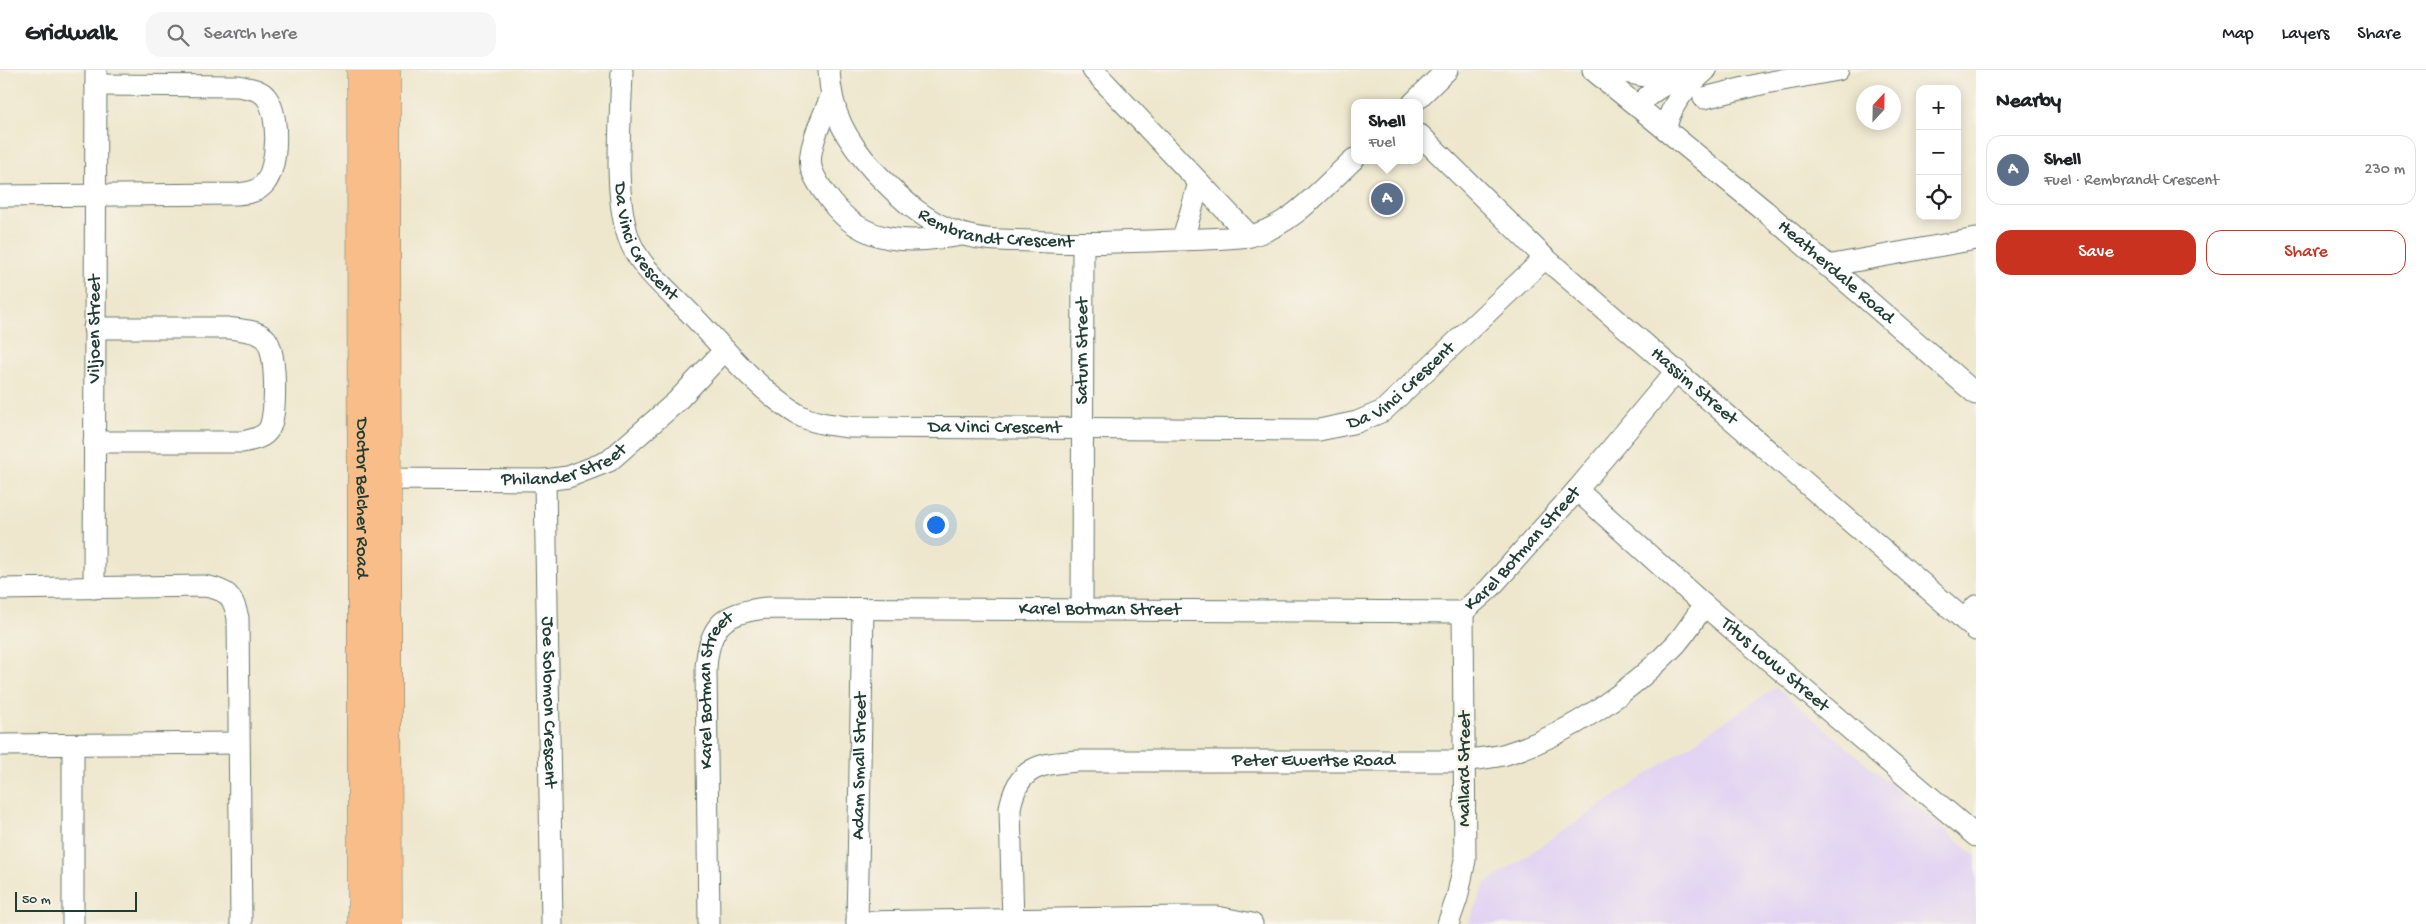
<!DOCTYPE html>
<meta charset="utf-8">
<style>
:root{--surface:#fff;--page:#f6f6f6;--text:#202124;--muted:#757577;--line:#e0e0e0;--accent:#c8321e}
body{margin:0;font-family:"Gochi Hand",sans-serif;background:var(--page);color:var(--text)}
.controls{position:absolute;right:15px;top:15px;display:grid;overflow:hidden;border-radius:10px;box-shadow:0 2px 12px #0003}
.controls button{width:45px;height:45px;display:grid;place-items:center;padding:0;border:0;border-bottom:1px solid var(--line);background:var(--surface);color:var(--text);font:25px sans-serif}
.compass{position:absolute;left:1856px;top:15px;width:45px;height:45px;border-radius:50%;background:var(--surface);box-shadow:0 2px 12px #0003;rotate:22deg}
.scale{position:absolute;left:15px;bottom:12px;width:122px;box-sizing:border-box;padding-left:5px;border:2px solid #1f3d34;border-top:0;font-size:14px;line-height:18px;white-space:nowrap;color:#1f3d34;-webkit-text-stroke:4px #f7f3e8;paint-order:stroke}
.you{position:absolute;left:935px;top:454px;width:18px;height:18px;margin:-12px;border:4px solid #fff;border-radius:50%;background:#1a73e8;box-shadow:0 0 0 8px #1a73e833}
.badge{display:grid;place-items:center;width:32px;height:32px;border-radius:50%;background:var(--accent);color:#fff;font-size:16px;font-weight:700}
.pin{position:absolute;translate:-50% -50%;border:2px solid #fff;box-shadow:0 1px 5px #0006}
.popup{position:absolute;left:1351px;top:29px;width:72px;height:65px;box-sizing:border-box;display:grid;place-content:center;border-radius:10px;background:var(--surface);filter:drop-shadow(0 1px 4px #0005);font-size:16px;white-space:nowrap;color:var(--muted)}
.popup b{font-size:19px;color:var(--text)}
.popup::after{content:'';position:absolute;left:50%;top:100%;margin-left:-10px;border:10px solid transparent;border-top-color:var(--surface)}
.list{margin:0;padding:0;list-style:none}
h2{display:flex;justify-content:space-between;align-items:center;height:65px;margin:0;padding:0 20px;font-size:21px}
h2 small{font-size:16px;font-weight:400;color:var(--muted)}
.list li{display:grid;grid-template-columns:32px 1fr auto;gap:15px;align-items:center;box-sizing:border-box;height:70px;margin:0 10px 10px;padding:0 10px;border:1px solid var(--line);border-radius:15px}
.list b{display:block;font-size:19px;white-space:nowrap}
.list p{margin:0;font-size:16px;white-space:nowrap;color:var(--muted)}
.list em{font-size:16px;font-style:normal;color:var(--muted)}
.actions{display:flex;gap:10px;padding:15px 20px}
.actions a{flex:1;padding:11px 0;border:1px solid var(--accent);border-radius:15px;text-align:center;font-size:18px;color:var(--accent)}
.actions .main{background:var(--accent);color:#fff}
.icon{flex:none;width:28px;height:28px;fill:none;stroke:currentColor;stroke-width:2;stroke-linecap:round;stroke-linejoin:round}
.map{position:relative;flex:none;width:1976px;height:854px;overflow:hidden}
header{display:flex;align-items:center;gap:30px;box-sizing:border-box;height:70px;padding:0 25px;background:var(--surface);border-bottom:1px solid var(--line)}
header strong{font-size:24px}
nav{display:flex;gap:28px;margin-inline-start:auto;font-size:18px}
.search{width:350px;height:45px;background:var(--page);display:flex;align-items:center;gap:12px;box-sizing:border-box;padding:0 18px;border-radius:15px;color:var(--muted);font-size:19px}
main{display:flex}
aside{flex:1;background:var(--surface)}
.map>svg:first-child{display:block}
</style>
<header>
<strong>Gridwalk</strong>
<div class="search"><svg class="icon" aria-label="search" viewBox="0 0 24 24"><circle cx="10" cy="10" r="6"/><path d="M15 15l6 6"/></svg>Search here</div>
<nav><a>Map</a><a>Layers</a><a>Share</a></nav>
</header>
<main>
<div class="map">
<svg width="1976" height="854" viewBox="0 0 1976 854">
<rect width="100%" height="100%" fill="#f7f3e8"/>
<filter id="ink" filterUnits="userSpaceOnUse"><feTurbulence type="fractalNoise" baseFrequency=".02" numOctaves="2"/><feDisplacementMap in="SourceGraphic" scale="10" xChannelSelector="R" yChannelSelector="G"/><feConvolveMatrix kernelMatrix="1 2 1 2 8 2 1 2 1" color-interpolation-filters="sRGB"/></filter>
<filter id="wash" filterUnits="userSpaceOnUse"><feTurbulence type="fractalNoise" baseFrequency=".0096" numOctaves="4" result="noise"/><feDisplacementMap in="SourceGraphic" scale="20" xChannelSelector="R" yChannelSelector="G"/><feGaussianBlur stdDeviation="1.12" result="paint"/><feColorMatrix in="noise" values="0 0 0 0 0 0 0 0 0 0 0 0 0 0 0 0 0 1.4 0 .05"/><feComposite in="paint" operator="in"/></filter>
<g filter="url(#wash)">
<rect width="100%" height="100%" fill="#eee7cd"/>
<polygon fill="#e2d4f3" points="1776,617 1976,786 1976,854 1468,854 1485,814"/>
</g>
<g filter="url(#ink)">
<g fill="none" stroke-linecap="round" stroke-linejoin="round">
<defs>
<g id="minor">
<path id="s1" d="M622,0c-1,49 -9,120 6,166 10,31 40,54 62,77 33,34 66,75 107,101 15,9 35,11 51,13l471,3 38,-8 26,-11 162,-153"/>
<path id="s2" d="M829,0c2,43 16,69 45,101 26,27 51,52 88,63 21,7 46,6 68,7 49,3 96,1 144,-1 26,-1 51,-1 76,-4 42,-10 74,-50 104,-77"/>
<polyline points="1093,0 1250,166"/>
<path id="s3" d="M1593,0l172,141 211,183"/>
<polyline points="1613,0 1650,7 1692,2"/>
<path d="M831,27c-7,18 -24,51 -20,70 3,12 12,24 19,33 34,47 81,43 132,35"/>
<polyline points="1704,28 1765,13 1838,0"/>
<polyline points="1413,33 1447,0"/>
<path d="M1638,37c10,-14 25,-22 40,-29"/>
<path d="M1667,53c7,-24 21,-37 39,-53"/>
<path id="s4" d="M1420,65l125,123 431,372"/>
<path d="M0,126l237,-2c11,-1 21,-2 28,-11 13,-17 15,-68 1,-86 -6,-8 -19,-9 -28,-11l-142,-1"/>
<polyline points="1183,169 1199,113"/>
<polyline points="1827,196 1976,169"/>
<path d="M94,258h134c12,2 28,2 37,10 12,10 12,77 4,91 -5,9 -17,11 -27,13h-148"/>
<path id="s5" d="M371,409l174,1 23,-3 41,-16 67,-59 49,-52"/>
<path id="s6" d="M545,410l7,444"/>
<path id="s7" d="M1577,420l127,115 272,231"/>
<path id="s8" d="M94,518l2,-518"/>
<path d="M0,519l204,-3c23,4 29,9 34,32l3,306"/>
<path id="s9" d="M1082,539l1,-365"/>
<polyline points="1964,550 1976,536"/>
<polyline points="0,675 238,673"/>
<polyline points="857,852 1182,847 1217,847 1252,854"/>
<polyline points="73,854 73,676"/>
<path id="s10" d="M709,854l-3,-256c3,-44 19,-56 61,-60l696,4 26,-23 88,-99 100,-120"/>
<path id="s11" d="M857,854l6,-314"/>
<path id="s12" d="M1013,854l-3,-116c8,-42 29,-44 68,-47h387c13,-3 28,-3 41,-7 63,-19 124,-62 169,-109 11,-12 20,-27 29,-40"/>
<polyline points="1448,854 1457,828 1465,790 1463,542"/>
</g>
<g id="major">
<path id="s13" d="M361,0l1,854"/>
<polyline points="386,0 388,854"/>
</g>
</defs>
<use href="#minor" stroke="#67786a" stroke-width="23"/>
<use href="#major" stroke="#67786a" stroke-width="29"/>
<use href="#minor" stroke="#fff" stroke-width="21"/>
<use href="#major" stroke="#f8bd89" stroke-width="28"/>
</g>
</g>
<g text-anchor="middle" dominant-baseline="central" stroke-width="5" stroke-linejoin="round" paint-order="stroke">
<g font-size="19" fill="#1f3d34" stroke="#f7f3e8">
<text stroke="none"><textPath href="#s2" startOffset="255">Rembrandt Crescent</textPath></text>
<text stroke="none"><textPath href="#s1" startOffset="179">Da Vinci Crescent</textPath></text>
<text stroke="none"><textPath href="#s3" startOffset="316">Heatherdale Road</textPath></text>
<text stroke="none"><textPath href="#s8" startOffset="259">Viljoen Street</textPath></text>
<text stroke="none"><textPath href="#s9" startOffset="258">Saturn Street</textPath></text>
<text stroke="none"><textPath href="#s1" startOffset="1034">Da Vinci Crescent</textPath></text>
<text stroke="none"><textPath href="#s4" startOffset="372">Hassim Street</textPath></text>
<text stroke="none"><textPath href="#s1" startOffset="614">Da Vinci Crescent</textPath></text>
<text stroke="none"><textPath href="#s5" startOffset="196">Philander Street</textPath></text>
<text stroke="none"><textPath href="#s13" startOffset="428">Doctor Belcher Road</textPath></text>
<text stroke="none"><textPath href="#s10" startOffset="1136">Karel Botman Street</textPath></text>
<text stroke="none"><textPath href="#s10" startOffset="686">Karel Botman Street</textPath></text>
<text stroke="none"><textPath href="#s7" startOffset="264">Titus Louw Street</textPath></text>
<text stroke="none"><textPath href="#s10" startOffset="236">Karel Botman Street</textPath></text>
<text stroke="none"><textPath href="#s6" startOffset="222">Joe Solomon Crescent</textPath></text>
<text stroke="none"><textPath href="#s12" startOffset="444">Peter Ewertse Road</textPath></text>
<text stroke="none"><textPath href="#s11" startOffset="158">Adam Small Street</textPath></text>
<text transform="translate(1465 699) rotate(-90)">Mallard Street</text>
</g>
</g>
</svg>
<div class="controls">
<button>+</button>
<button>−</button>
<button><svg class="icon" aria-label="locate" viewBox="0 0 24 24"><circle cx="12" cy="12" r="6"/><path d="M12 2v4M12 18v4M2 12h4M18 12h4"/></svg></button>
</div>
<svg class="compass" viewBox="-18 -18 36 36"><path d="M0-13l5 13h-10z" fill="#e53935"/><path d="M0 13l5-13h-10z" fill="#757577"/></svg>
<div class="scale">50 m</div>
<div class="you"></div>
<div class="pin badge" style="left:1387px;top:129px;background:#5c6f8a">A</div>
<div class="popup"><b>Shell</b>Fuel</div>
</div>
<aside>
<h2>Nearby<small></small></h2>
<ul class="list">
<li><span class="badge" style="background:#5c6f8a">A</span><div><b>Shell</b><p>Fuel · Rembrandt Crescent</p></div><em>230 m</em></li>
</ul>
<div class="actions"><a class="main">Save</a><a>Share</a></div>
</aside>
</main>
